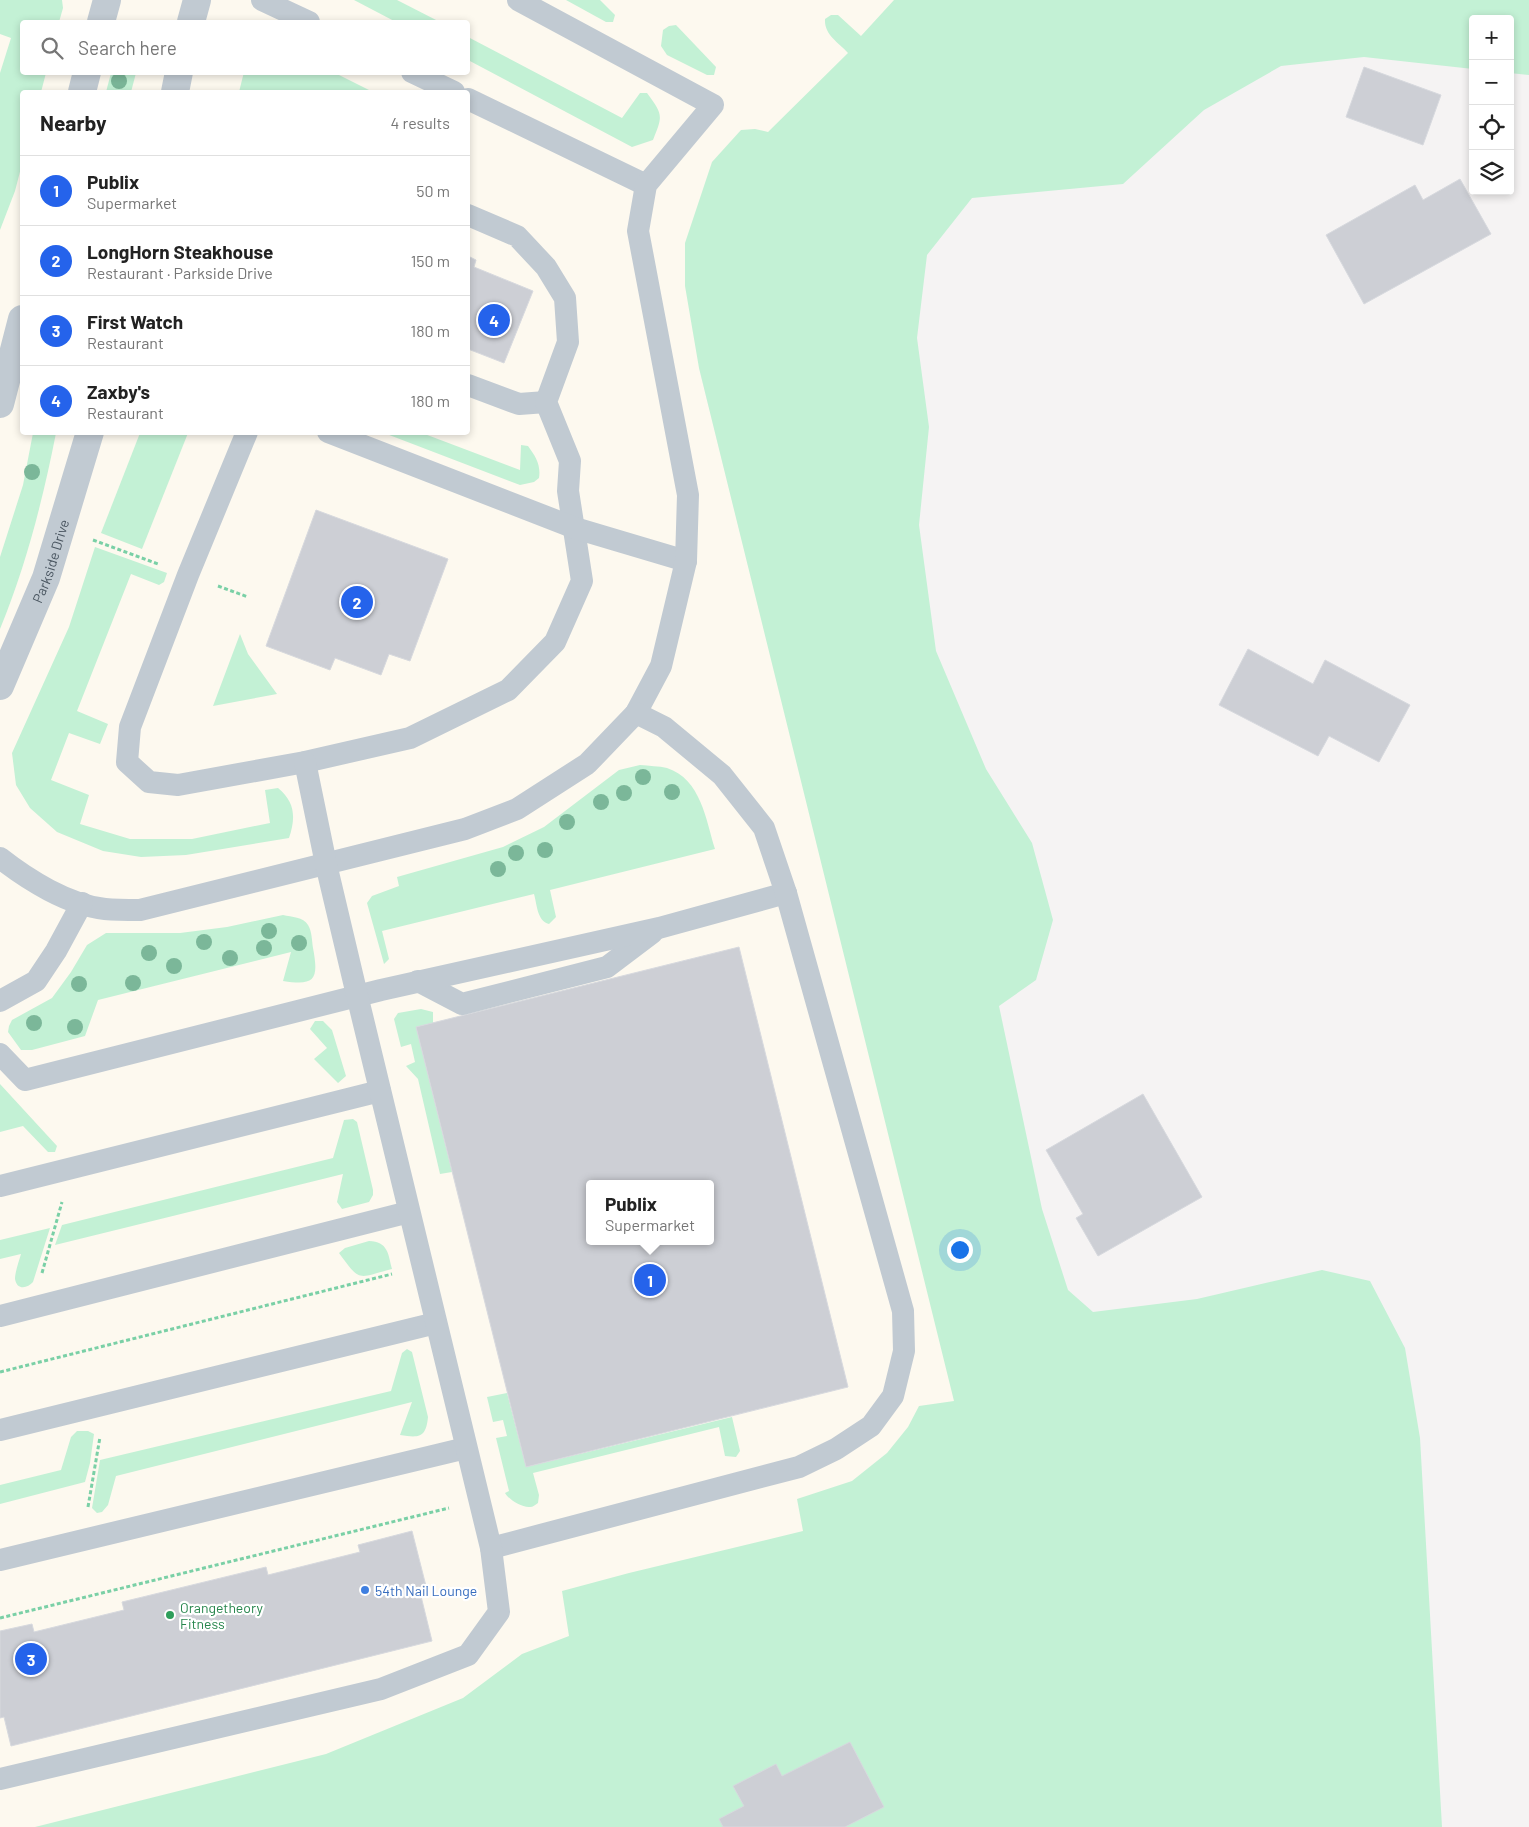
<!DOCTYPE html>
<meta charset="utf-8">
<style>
:root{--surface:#fff;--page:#f6f6f6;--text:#222;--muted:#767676;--line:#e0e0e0;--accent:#2563eb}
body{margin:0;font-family:Barlow,sans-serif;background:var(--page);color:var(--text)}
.controls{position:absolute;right:15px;top:15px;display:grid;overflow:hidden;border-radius:5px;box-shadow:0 2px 8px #0003}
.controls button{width:45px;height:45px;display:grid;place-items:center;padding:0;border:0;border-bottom:1px solid var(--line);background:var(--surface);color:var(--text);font:25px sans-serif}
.you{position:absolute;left:959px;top:1249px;width:18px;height:18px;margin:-12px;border:4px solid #fff;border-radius:50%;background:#1a73e8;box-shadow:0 0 0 8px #1a73e833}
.badge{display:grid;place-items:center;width:32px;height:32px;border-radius:50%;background:var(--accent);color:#fff;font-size:16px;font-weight:700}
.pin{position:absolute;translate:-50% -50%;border:2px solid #fff;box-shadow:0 1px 5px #0006}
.popup{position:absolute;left:586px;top:1180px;width:128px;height:65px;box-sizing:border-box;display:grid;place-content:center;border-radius:5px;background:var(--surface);filter:drop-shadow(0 1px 4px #0005);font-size:16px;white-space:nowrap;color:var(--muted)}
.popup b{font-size:19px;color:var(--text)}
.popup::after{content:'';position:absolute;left:50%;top:100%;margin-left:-10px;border:10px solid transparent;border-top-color:var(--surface)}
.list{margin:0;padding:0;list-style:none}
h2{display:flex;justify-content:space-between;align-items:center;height:65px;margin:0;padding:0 20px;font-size:21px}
h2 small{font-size:16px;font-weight:400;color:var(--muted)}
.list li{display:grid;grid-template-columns:32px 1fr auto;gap:15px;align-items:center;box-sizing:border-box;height:70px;padding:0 20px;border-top:1px solid var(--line)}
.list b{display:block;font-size:19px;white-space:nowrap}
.list p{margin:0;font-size:16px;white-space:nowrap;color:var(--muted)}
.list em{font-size:16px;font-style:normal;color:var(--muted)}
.icon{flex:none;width:28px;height:28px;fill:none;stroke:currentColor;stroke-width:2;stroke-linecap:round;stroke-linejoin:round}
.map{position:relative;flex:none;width:1529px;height:1827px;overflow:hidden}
.search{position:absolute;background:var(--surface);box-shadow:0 2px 8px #0003;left:20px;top:20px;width:450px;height:55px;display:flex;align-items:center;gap:12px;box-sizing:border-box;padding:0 18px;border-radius:5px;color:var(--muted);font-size:19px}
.panel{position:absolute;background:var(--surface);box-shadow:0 2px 8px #0003;left:20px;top:90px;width:450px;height:345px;border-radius:5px}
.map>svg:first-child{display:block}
</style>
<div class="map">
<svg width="1529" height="1827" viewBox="0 0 1529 1827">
<rect width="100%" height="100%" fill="#f5f3f3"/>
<path fill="#fdf9ef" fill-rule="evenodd" d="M0,0h1009l-310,368 310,1246 -906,213h-103zM22,22h446v50h-446zM22,92h446v340h-446zM590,1184h120v57h-120z"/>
<g fill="#c3f1d5">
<polygon points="0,0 62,0 63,8 59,22 22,22 22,72 46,73 41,92 22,92 22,164 15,191 0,230 0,73 11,38 0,34"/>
<polygon points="354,0 397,0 440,22 396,22"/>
<polygon points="566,0 600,0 615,15 613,22 606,22"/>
<path d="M894,0h635v75l-19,-2v-54h-37v50l-109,-12 -83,9 -77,44 -81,74 -151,14 -45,57 -10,83 12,89 -10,98 17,126 50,118 46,74 21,77 -17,60 -37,26 43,203 26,81 25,22 104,-13 125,-29 48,11 35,67 15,90 22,389h-1407l291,-73 137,-56 59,-44 47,-18 -7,-45 67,-18 174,-42 -6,-32 55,-18 35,-28 21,-26 11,-21 35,-5 -255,-1033 -14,-82v-43l27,-81 29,-32 14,-1 13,3 80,-79c-10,-11 -24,-18 -23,-34l6,-4h7l23,21z"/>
<polygon points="676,25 716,67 714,75 707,75 667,55 661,46 663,30 669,26"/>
<path d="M468,37l154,81 18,-25h7c16,22 16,22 6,47l-21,7 -164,-87z"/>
<polygon points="244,72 335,73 373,92 239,92"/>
<polygon points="111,73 136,73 131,92 106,92"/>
<path d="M33,433h23c-13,66 -30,133 -56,196v-72l23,-72z"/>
<polygon points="140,433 188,433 142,549 101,533"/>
<path d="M384,433h38l98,37 1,-25 7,1c8,11 13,19 11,32l-5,4 -14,3z"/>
<path d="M95,547l72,26 -3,9 -5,3 -28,-11 -54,137 31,13 -8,20 -31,-11 -18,47 38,15 -9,29 50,15h62l78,-16 -5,-33 13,-2c17,14 18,29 11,50l-103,17 -45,2 -38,-6 -46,-19 -27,-24 -14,-23 -4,-32 57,-126z"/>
<polygon points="240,634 248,654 277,694 213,706"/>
<path d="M640,765c9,1 19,1 27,3 34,11 39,52 48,81l-165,41 6,27 -7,7c-12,-3 -12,-20 -15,-30l-152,37 7,28 -5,5 -17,-61 5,-7 27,-10 -2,-9 106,-30 41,-20 75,-57z"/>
<path d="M283,915c9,2 20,2 25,10 4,6 4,17 5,23 6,32 2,38 -30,33l8,-29 -193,48 -13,36 -53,14h-11l-13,-18 1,-6 3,-6 40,-22 19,-26 16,-27 19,-12h74l47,-6z"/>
<polygon points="421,1009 433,1012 433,1023 416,1027 452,1172 440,1174 418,1079 406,1066 415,1062 411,1044 401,1047 394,1019 398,1013"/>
<polygon points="315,1021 323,1021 332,1030 346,1076 338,1083 314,1059 327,1048 310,1029"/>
<polygon points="0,1084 57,1146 55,1152 48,1152 23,1126 0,1132"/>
<polygon points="353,1119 357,1122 373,1190 373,1195 369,1202 342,1209 337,1202 343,1174 55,1245 62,1225 333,1158 344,1120"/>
<path d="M50,1228l-17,54c-5,6 -16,9 -18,-3 0,-7 4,-18 6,-25l-21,5v-19z"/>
<path d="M369,1241c19,1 19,12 23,28 -35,9 -31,14 -53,-16l6,-5z"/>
<path d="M407,1349l5,3 16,65c-2,21 -9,21 -28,18l12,-33 -296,74 -8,29 -6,7 -5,1 -5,-5 8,-48 291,-69 11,-38z"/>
<path d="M507,1393l19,74 206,-50 8,34 -4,6 -11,-1 -6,-29 -186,46 6,22 -1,8c-3,2 -5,4 -8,4 -8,1 -22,-8 -25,-14l4,-2 -13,-53 11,-2 -4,-16 -10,2 -6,-25z"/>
<polygon points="77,1431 88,1431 94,1434 90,1463 85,1482 0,1504 0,1485 61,1470 71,1437"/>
</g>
<g fill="#cdcfd5" stroke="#d7d9de" fill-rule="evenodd">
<polygon points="1364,67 1441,95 1423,145 1346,117"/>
<polygon points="1460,179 1491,234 1364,304 1326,235 1415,185 1423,200"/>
<polygon points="468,256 476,260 474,267 533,291 504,363 468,349"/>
<polygon points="316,510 448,559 410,661 389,654 381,675 335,658 330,670 266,646"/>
<polygon points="1248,649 1313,684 1325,660 1410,705 1379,762 1329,736 1318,756 1219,705"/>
<path d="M739,947l109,440 -322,80 -110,-440zM590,1184h120v57h-120z"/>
<polygon points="1143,1094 1202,1197 1098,1256 1076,1218 1083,1214 1046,1150"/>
<polygon points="412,1531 426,1586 419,1588 432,1641 11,1746 4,1717 0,1718 0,1631 32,1624 34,1632 124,1610 122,1602 266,1567 268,1575 360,1552 358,1545"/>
<polygon points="850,1742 884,1807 845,1827 723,1827 719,1819 744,1806 733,1786 776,1764 782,1776"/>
</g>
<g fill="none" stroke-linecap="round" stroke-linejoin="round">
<g stroke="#7ad0a6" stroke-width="3" stroke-dasharray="4 2.5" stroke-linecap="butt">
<polyline points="93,540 158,564"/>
<polyline points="218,586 248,597"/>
<polyline points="42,1273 62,1202"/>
<polyline points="0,1372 392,1274"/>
<polyline points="88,1507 100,1437"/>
<polyline points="0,1618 449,1508"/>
</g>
<g stroke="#c1cad2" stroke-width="22">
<polyline points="262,0 309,22"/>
<polyline points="412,72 454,92"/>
<polyline points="468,99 646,185"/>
<polyline points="468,385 519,404 546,402"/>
<polyline points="247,432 188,575 130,727 127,762 149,782 178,785 305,762 410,738 508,690 555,642 582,581 568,491 570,461 546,402 568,342 565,298 546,267 517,236 468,215"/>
<polyline points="328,432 575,528 686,561"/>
<path d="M0,858c28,22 68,47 105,51 11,1 24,1 35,1l325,-81 52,-20 70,-45 49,-51 25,-47 25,-105 2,-66 -50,-264 8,-46 67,-80 -195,-105"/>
<polyline points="418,981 462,1004 607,967 652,933"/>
<polyline points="0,1001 36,981 56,951 82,903"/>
<polyline points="0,1054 25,1080 381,990 659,928 786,893"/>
<polyline points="0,1186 380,1091"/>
<polyline points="0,1316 409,1212"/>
<polyline points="0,1430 436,1323"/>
<polyline points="491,1548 799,1467 836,1449 871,1426 893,1396 904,1351 903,1311 786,893 764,828 722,775 664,727 636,713"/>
<polyline points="0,1560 466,1448"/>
<polyline points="0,1779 381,1689 468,1655 499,1612 491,1548 357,995 326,864 305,762"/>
</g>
<g stroke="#c1cad2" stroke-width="28">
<polyline points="101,22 107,0"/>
<polyline points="191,22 197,0"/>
<polyline points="82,92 87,72"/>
<polyline points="175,92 179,72"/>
<polyline points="0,404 22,319"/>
<path id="s1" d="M0,686l46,-108 44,-146"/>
</g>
</g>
<g fill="#7bb799">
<circle cx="119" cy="81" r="8"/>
<circle cx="32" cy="472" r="8"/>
<circle cx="643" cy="777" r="8"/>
<circle cx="672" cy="792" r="8"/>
<circle cx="624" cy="793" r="8"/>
<circle cx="601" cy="802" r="8"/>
<circle cx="567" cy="822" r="8"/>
<circle cx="545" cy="850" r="8"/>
<circle cx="516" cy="853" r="8"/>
<circle cx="498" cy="869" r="8"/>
<circle cx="269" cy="931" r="8"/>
<circle cx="204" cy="942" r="8"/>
<circle cx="299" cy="943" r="8"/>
<circle cx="264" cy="948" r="8"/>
<circle cx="149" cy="953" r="8"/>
<circle cx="230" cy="958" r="8"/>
<circle cx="174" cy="966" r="8"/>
<circle cx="133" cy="983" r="8"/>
<circle cx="79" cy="984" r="8"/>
<circle cx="34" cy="1023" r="8"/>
<circle cx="75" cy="1027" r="8"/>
</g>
<circle fill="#3f7fe0" stroke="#fff" stroke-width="2" cx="365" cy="1590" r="5"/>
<circle fill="#2e9e5b" stroke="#fff" stroke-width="2" cx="170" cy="1615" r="5"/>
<g text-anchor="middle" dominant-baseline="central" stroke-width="4.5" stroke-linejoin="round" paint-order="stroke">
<g font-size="14" fill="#4a5661" stroke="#fff">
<text stroke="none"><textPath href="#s1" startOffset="135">Parkside Drive</textPath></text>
</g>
<g font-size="14" fill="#366cbe" stroke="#fff" text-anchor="start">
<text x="375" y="1590">54th Nail Lounge</text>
</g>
<g font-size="14" fill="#27864d" stroke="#fff" text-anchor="start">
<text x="180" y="1607">Orangetheory<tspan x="180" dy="16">Fitness</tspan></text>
</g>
</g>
</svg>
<div class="controls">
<button>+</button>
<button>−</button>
<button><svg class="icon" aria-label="locate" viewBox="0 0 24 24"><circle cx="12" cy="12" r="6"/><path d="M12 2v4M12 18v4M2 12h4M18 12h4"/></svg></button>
<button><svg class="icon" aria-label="layers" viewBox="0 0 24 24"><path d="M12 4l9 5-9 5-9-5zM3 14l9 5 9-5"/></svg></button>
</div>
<div class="you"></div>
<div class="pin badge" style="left:650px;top:1280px">1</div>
<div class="popup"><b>Publix</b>Supermarket</div>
<div class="pin badge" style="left:357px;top:602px">2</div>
<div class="pin badge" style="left:31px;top:1659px">3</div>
<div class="pin badge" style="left:494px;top:320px">4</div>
<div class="search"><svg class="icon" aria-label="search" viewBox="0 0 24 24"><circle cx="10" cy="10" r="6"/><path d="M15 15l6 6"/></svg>Search here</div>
<section class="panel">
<h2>Nearby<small>4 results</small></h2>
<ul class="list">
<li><span class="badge">1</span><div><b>Publix</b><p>Supermarket</p></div><em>50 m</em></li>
<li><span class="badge">2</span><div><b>LongHorn Steakhouse</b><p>Restaurant · Parkside Drive</p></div><em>150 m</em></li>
<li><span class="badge">3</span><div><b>First Watch</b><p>Restaurant</p></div><em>180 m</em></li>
<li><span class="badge">4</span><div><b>Zaxby's</b><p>Restaurant</p></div><em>180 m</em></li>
</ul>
</section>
</div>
